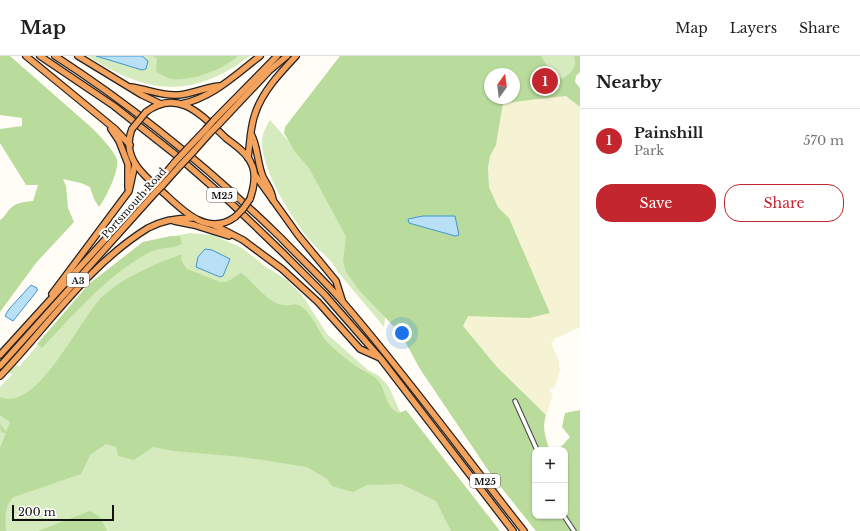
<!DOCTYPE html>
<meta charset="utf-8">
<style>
:root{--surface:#fff;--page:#f6f6f6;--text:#222;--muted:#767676;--line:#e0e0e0;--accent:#c4262e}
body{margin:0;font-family:"Libre Baskerville",serif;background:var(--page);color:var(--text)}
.controls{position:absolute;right:12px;bottom:12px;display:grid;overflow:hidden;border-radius:8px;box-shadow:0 1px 3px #0004}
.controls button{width:36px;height:36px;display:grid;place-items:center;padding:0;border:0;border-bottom:1px solid var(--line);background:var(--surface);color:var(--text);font:20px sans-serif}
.compass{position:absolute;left:484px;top:12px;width:36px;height:36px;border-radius:50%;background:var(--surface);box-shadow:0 1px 3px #0004;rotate:14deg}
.scale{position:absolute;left:12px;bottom:10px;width:102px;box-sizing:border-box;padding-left:4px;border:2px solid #111;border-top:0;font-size:11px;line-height:14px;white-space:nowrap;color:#111;-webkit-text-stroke:3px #fff;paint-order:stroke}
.you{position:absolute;left:402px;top:277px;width:14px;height:14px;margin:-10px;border:3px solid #fff;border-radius:50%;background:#1a73e8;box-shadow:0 0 0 6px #1a73e833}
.badge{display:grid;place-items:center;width:26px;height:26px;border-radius:50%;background:var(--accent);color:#fff;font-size:13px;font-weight:700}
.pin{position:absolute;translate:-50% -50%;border:2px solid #fff;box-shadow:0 1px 4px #0006}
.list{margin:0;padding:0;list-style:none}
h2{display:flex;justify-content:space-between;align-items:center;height:52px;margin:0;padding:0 16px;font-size:17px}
h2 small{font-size:13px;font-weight:400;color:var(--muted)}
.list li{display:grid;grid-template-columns:26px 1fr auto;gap:12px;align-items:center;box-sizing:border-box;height:64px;padding:0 16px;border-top:1px solid var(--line)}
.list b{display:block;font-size:15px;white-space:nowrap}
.list p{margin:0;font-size:13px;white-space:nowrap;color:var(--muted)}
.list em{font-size:13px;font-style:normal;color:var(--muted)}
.actions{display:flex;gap:8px;padding:12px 16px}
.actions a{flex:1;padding:9px 0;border:1px solid var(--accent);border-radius:16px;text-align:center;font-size:14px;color:var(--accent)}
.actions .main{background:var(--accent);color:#fff}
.map{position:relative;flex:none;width:580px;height:475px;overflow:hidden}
header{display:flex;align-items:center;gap:24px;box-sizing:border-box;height:56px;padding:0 20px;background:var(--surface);border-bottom:1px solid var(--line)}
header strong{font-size:19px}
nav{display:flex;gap:22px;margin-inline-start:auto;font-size:14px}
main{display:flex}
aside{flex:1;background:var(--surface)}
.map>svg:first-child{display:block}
</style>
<header>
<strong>Map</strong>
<nav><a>Map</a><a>Layers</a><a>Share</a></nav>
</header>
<main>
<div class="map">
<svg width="580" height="475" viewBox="0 0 580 475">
<rect width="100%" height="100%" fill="#fffdf5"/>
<polygon fill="#f6f3d4" points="566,40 580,51 580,271 554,283 555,285 551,286 560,308 559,308 559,312 561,312 555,331 549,334 553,338 546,359 497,311 462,270 468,260 550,257 509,162 498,151 489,131 488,112 490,100 496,89 503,47"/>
<g fill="#d5ebbd">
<path d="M88,0h162c-58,43 -102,39 -162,0z"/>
<polygon points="481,0 580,0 580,16 533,43 500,49 497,42 514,42 514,18 490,18"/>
<path d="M270,64l121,139 -7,68 -47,-56c-4,-11 -16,-18 -24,-27 -20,-23 -48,-68 -51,-98 -1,-10 3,-18 8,-26z"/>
<polygon points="190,177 213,179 242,192 266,211 287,224 302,239 327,278 368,314 379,320 389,331 424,409 471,475 0,475 0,331 12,319 0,307 0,294 19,311 89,228 143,186"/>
</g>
<g fill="#b9dc9c" fill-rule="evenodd">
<path d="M0,0h10l82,72c7,7 22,22 25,32 2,11 -11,38 -18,47l-5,-8 -4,-12 -9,-4 -18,-4 3,7 2,22 6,14 -38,41 -36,49v-92c6,-4 6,-8 11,-12 5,-6 15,-6 22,-7l5,-16h-12l-26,-42v-14l22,-3v-8l-22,-3z"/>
<path d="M153,0h85c-15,13 -44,25 -65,23 -5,0 -12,-5 -17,-7l1,-13z"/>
<path d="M340,0h201l7,11 14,12c9,-5 16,-12 12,-23h6v16l-4,4 -1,6 5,6v19l-14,-11 -63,7 -7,42 -6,11 -2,12 1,19 9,20 11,11 41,95 -21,5 -61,-2 -5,10 34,41 49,48c-4,12 -1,21 3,33l8,2h-22v66h30v-66h-7l12,-13 -8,-10 3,-14 15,-3v121h-44l-44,-55 -72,-107 -19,-35 -42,-44 -13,-18 -3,-11 3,-24 -3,-6 -34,-63 -14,-16 -11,-19 1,-6zM490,18h24v24h-24zM423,160l32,20 -46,-13z"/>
<path d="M171,180h9l2,8c-10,5 -22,3 -32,8 -43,23 -75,61 -108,96l-5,-4 52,-60 54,-42z"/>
<path d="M182,198l-1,6 6,9 33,13h7l14,-9c17,12 31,39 54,31 17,4 22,28 33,39 9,9 19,17 29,24 8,5 18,8 23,16 6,10 6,25 19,30l7,-3 94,121h-49l-15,-30 -35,-17 -34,1 -14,7 -21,-6 -5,-7 -20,-12 -65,-10 -68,-6 -21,-4 -19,13 -16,-4 -2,-9 -10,-3 -16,11 -9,19 -67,23c-10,8 -9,22 -8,34h-6v-83l6,-15 -5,-1 -1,-9 6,9 4,-10 -10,-7v-18c38,17 80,-81 104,-102 23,-20 49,-30 78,-41z"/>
<polygon points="90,455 100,461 107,475 38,475"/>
</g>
<g fill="#b9e0f7" stroke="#3f96cf">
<polygon points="96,0 142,0 148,5 146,13 142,14"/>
<polygon points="423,160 455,160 459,179 455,180 409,167 408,163"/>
<polygon points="205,193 212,194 230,203 223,220 220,221 196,211 198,201"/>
<polygon points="31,229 37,232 37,235 13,265 5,260 9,253"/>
</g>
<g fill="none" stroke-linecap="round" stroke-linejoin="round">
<defs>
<g id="minor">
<polyline points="515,345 537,394"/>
<polyline points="564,460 574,475"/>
</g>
<g id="highway">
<polyline points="26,0 115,73 130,89"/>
<polyline points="40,0 114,50 176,99 231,147 282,196 325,239 381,303 513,475"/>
<path d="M55,0c82,53 156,114 226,182 20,21 42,41 61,63 64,74 121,153 182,230"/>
<polyline points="78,0 142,39 161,48"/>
<path d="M131,31c16,2 30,9 46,8 13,0 35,-10 43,-9"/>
<path d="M181,48c31,-6 54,-29 79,-48"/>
<path d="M146,56c33,-25 57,5 81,27 8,6 20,14 24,24 6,11 3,24 -1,36"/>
<polyline points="214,64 277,0"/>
<polyline points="219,68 269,15 287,0"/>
<polyline points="111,73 119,85 128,108 128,132"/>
<path d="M132,73c-12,30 15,49 34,66 19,18 43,41 69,22"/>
<path d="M251,78c7,12 6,29 12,43 4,8 9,13 10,23"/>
<polyline points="188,92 206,73"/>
<polyline points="194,95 210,77"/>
<path d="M248,102c2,-15 2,-30 7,-44 7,-22 25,-41 41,-58"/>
<polyline points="255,119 298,179 336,225 342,244"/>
<polyline points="158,126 174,107"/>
<polyline points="162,130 179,111"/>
<polyline points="174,165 194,169 229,180"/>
<polyline points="212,168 243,184 282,213 318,246 360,293 378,301"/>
<polyline points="52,238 129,135 135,108"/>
<polyline points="0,299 150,134"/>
<polyline points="0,310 155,137"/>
<path d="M0,320c48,-50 88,-111 148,-148 13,-7 30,-10 44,-10"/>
</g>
</defs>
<use href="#minor" stroke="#444" stroke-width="5.5"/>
<use href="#highway" stroke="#222" stroke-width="8"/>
<use href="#minor" stroke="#fff" stroke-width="3.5"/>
<use href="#highway" stroke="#f5a25d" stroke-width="5.5"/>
<defs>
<g id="highway-bridge">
<polyline points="132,73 146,56"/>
<polyline points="206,73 214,64"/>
<polyline points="210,77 219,68"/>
<polyline points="174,107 188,92"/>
<polyline points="179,111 194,95"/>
<polyline points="150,134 158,126"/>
<polyline points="155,137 162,130"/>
<polyline points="235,161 243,153 250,143"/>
</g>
</defs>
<use href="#highway-bridge" stroke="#222" stroke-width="8" stroke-linecap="butt"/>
<use href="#highway-bridge" stroke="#f5a25d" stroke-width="5.5"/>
</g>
<g text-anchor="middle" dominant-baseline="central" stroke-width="4" stroke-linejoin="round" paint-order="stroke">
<g fill="#fff" stroke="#585858" stroke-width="1">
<rect x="207" y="132" width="30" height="14" rx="3"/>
<rect x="67" y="217" width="22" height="14" rx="3"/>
<rect x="470" y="418" width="30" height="14" rx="3"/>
</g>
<g font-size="9" font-weight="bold" fill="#111">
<text x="222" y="139">M25</text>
<text x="78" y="224">A3</text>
<text x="485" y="425">M25</text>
</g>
<g font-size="10" fill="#111" stroke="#fff">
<text transform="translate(134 147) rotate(-48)">Portsmouth Road</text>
</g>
</g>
</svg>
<div class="controls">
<button>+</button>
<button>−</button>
</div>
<svg class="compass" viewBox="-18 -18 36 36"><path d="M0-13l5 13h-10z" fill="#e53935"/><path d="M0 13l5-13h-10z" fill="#767676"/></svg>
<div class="scale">200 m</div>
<div class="you"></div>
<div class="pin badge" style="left:545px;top:25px">1</div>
</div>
<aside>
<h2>Nearby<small></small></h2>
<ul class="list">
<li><span class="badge">1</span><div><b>Painshill</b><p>Park</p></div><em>570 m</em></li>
</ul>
<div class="actions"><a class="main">Save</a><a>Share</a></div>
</aside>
</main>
